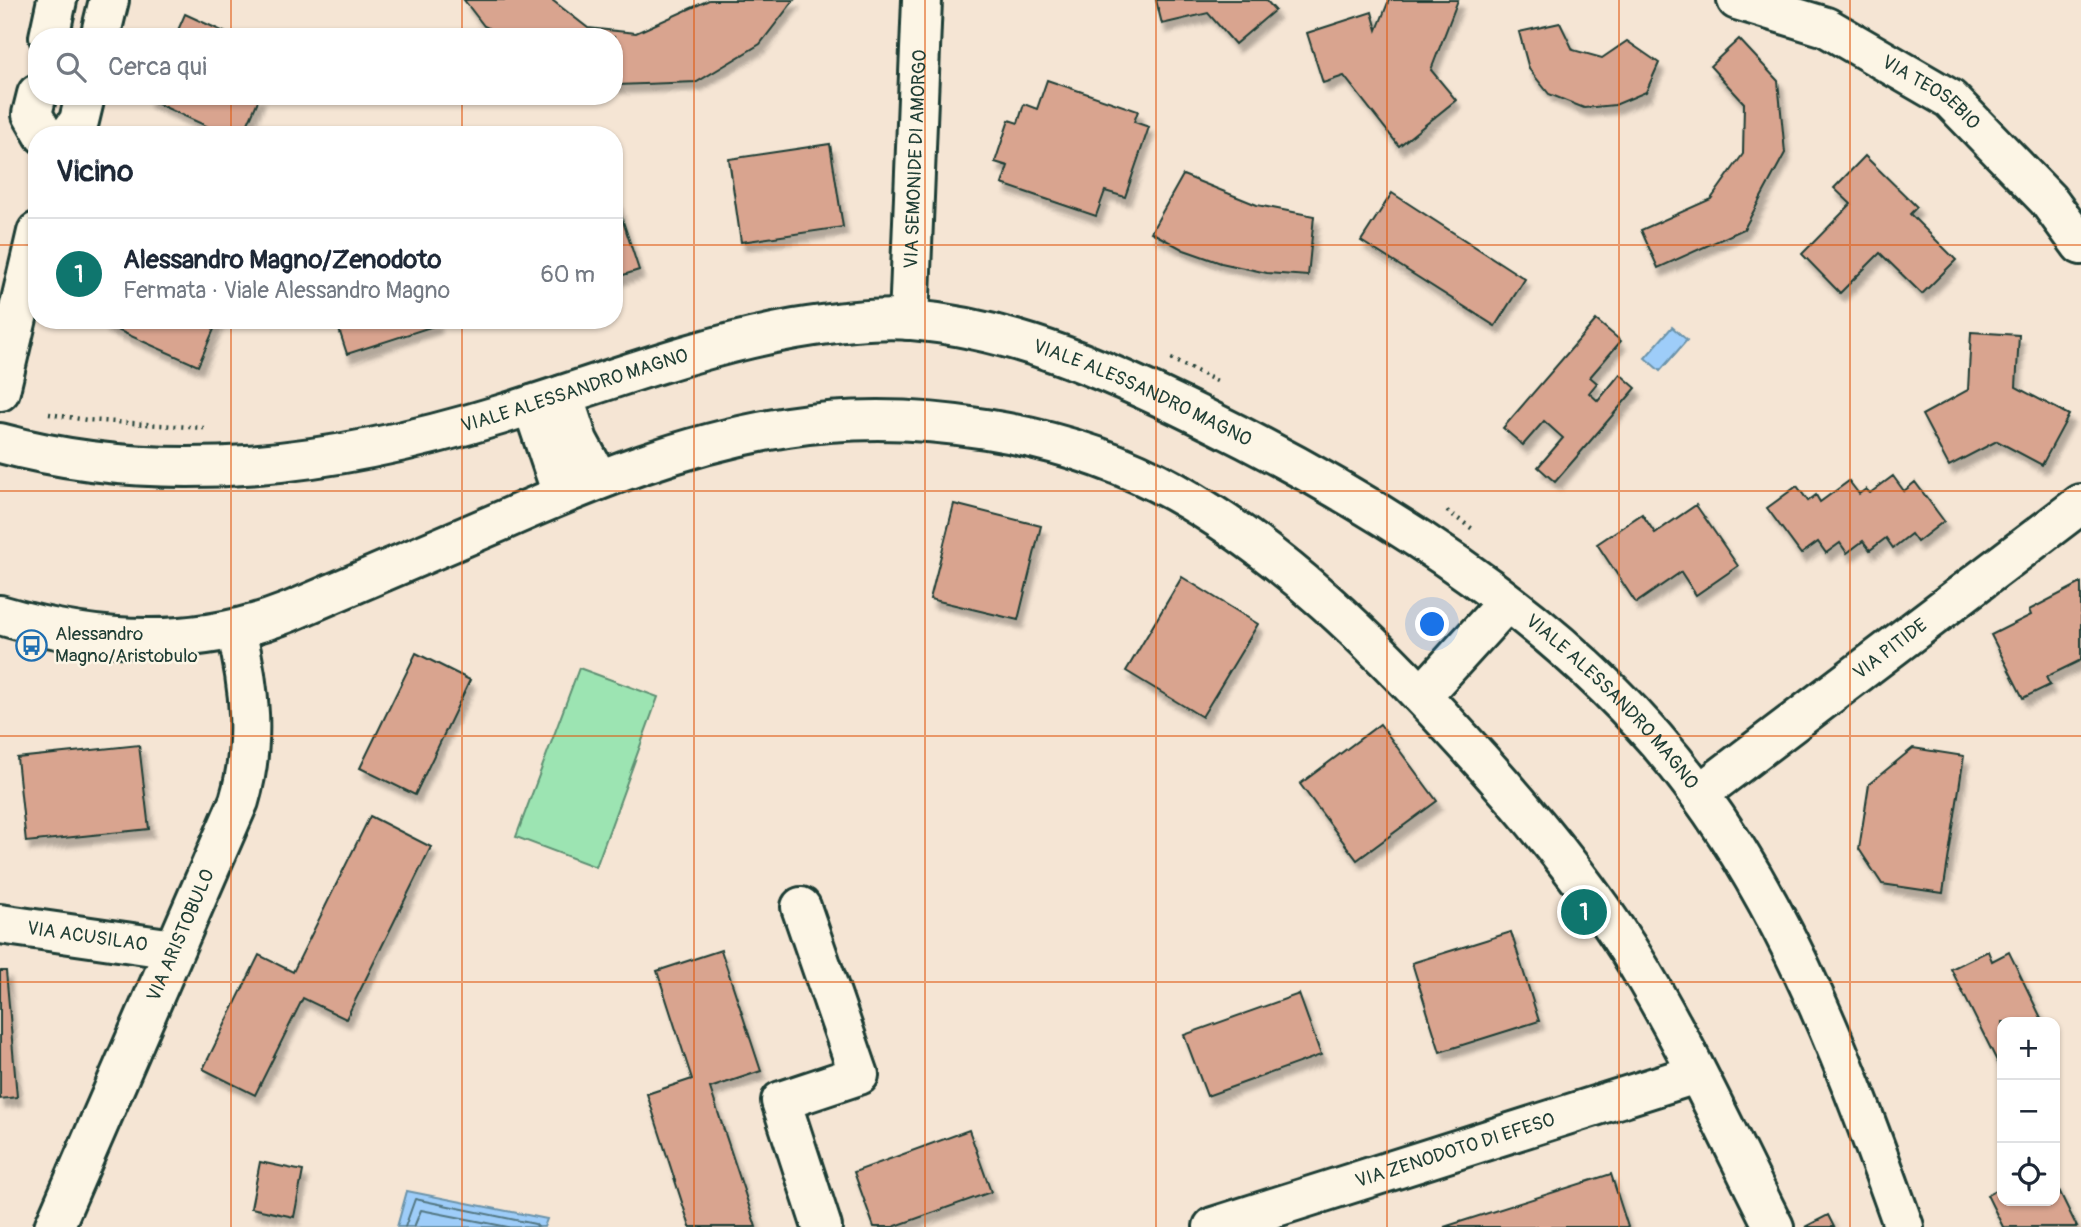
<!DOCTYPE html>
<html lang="it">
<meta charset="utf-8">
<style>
:root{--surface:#fff;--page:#f2f2f3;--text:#1f2937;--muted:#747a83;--line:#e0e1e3;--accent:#0f766e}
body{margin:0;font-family:Pangolin,sans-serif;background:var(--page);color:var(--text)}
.controls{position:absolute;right:21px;bottom:21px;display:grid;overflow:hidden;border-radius:14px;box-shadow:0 2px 5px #0004}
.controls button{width:63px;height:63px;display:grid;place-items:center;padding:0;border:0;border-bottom:2px solid var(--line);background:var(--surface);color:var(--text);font:35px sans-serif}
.you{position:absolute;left:1433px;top:625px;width:24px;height:24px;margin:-18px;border:5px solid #fff;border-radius:50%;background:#1a73e8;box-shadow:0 0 0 10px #1a73e833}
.badge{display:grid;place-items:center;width:46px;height:46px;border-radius:50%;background:var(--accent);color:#fff;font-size:23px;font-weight:700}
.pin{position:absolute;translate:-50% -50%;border:4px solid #fff;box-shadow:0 2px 7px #0006}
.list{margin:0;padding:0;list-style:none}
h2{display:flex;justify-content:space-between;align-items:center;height:91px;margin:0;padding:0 28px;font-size:30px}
h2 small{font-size:23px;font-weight:400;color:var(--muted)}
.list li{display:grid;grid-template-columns:46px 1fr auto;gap:21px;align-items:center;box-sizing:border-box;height:112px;padding:0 28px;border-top:2px solid var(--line)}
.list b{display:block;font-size:26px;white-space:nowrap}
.list p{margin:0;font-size:23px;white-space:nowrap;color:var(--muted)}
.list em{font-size:23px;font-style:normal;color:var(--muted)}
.icon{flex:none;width:38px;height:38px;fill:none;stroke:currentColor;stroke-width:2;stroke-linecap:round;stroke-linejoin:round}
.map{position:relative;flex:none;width:2081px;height:1227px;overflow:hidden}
.search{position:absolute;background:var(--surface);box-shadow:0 2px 5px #0004;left:28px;top:28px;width:595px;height:77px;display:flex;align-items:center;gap:18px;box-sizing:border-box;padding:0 24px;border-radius:28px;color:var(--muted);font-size:26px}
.panel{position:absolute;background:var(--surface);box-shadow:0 2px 5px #0004;left:28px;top:126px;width:595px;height:203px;border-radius:28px}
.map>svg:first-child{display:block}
</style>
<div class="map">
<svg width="2081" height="1227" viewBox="0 0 2081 1227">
<defs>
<filter id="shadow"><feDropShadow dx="4.5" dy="8" stdDeviation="2" flood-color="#0004"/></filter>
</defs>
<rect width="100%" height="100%" fill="#f5e5d4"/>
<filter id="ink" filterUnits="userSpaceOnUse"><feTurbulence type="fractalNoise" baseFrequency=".0143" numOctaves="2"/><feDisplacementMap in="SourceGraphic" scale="14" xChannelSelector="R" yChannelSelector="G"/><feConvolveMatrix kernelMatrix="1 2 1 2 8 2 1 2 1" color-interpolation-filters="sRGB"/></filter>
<g filter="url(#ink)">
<polygon fill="#9ce4b2" stroke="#5e9073" stroke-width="2" points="579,668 658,697 596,867 516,837"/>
<g fill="#9ecdf9" stroke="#6b93aa" stroke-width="2">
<polygon points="1672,327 1687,340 1660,371 1645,358"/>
<polygon points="407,1191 547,1219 544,1227 397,1227"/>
</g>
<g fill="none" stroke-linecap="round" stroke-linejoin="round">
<g stroke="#527783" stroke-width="2">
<polyline points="405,1227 415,1199 535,1224 538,1227"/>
<polyline points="414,1227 421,1210 508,1227"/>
</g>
</g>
<g fill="#d9a48f" stroke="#1f3d34" stroke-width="2" filter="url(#shadow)">
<polygon points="464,0 552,0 588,28 636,33 709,0 794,0 760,44 697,82 617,85 614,84 614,37 508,37 484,26"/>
<polygon points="1156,0 1266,0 1275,10 1235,44 1208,13 1162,24"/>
<polygon points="1389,0 1458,0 1431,70 1456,100 1399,146 1344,76 1323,83 1307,33 1372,12 1377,30"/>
<polygon points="185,14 235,37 175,37"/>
<polygon points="1560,23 1573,50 1602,58 1627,41 1659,63 1646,92 1615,105 1584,108 1549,94 1529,69 1519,32"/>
<polygon points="1739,39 1778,81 1785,153 1744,229 1658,268 1641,230 1711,199 1743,154 1744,103 1710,66"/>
<polygon points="1047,80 1138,111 1134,122 1149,127 1125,197 1105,191 1096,216 1002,184 1008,166 995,162 1009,120 1018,123 1024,104 1037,109"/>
<polygon points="148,96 260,96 243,135 226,135 147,99"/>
<polygon points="830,144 843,227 741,242 729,159"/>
<polygon points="1865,156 1917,207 1910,214 1956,260 1922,294 1880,253 1840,293 1802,254 1851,204 1834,188"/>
<polygon points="1183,175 1257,205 1314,216 1308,276 1267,273 1221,263 1184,250 1151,232"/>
<polygon points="1392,193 1525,279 1495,326 1361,241"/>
<polygon points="614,194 639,270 614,278"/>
<polygon points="106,320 218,320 198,366 104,324"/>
<polygon points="336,320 435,320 437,325 347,354"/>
<polygon points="1596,320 1621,341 1590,377 1597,383 1589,393 1598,401 1620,374 1636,388 1555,482 1538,467 1563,438 1544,421 1523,445 1503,428"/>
<polygon points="1971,332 2019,335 2016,387 2069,415 2042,465 1997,441 1949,466 1922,415 1968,390"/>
<polygon points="1893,476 1904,491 1915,482 1944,521 1917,542 1911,534 1893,548 1886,538 1870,550 1863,541 1847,553 1840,543 1826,553 1818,542 1801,554 1767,508 1797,486 1808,501 1816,495 1820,502 1849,481 1859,494 1866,489 1870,493"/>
<polygon points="954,504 1041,526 1018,620 930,599"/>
<polygon points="1696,505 1738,566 1696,595 1681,572 1636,603 1597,544 1642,514 1655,533"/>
<polygon points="1182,577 1258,624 1202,717 1126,671"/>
<polygon points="2081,583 2081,660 2046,677 2050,685 2023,698 1991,635 2031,615 2029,610"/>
<polygon points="416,653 470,680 415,795 360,768"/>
<polygon points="1380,724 1437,801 1357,860 1300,784"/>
<polygon points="139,745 149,829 26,842 17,758"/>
<polygon points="1913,748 1964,756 1943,893 1882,884 1859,849 1869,784"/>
<polygon points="370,816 431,847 346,1019 303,998 255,1095 203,1069 259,955 293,972"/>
<polygon points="1511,932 1539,1021 1440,1052 1412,963"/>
<polygon points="721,950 761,1071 710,1088 756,1227 690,1227 647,1094 692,1079 657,971"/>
<polygon points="1988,951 1992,961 2009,952 2043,1022 2002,1022 2002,1071 1951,969"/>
<polygon points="0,971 6,971 17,1097 0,1099"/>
<polygon points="1299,994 1321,1055 1207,1096 1184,1035"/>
<polygon points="969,1130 991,1192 893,1227 874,1227 854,1172"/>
<polygon points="260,1162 303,1171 294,1217 251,1208"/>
<polygon points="1611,1174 1628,1227 1444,1227"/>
<polygon points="2055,1182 2077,1227 2003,1227 1987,1195 2002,1187 2002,1201 2055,1201"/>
<polygon points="1828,1215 1834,1227 1805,1227"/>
</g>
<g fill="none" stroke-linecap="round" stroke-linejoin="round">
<defs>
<g id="minor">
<path id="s1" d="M1737,0l89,27 124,72 98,101 33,45"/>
<polyline points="49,37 57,0"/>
<polyline points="100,37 109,0"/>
<polyline points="37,94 32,114 44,135"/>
<polyline points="69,135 79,121 85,96"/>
<path id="s2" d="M909,320l13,-320"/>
<polyline points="0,391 37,232"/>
<polyline points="563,395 578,441 598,478"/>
<polyline points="532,405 562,494"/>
<path id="s3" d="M0,443c166,45 338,22 500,-28 98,-30 194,-68 295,-86 37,-6 79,-12 117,-9 103,9 199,52 290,97 180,88 375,210 495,374 96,130 153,285 207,436"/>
<path d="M0,615c95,28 196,34 289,-3 70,-30 140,-60 210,-90 93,-41 186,-79 288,-95 124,-20 279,4 388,65 107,60 199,151 281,241 63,68 122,138 172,216 55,88 99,185 146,278"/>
<polyline points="1422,695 1506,603"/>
<path id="s4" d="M1699,794l382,-290"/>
<polyline points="801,907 859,1075 781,1101 822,1227"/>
<path id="s5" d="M0,924l174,25"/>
<path id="s6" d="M54,1227l185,-426c17,-57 11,-114 -3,-171"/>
<path id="s7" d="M1213,1227l483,-153"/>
</g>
</defs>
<use href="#minor" stroke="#1f3d34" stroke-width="44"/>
<g stroke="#1f3d34" stroke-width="4.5" stroke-dasharray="2 5" stroke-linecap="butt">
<polyline points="1171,359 1217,381"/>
<polyline points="49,414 87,420 204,428"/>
<polyline points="1447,511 1474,530"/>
</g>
<use href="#minor" stroke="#fcf5e5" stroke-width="38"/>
</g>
</g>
<path fill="none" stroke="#de580e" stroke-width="2" stroke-opacity="0.55" d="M231,0v37M462,0v37M694,0v1227M925,0v1227M1156,0v1227M1387,0v1227M1619,0v1227M1850,0v1227M231,96v39M462,96v39M0,245h37M614,245h1467M231,320v907M462,320v907M0,491h2081M0,736h2081M0,982h2081"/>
<defs>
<symbol id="bus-ring" viewBox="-11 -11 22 22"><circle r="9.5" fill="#fcf5e5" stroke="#1f6fb2" stroke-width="1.5"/><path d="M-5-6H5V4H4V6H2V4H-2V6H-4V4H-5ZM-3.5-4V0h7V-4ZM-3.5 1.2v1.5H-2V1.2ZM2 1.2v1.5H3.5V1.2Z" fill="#1f6fb2"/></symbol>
</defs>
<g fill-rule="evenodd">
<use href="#bus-ring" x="14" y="628" width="35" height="35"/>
</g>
<g text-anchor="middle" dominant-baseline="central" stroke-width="5" stroke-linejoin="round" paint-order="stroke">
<g font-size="19" fill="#1f3d34" stroke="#fcf5e5">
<text stroke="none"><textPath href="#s1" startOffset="217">VIA TEOSEBIO</textPath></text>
<text stroke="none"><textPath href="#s2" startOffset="161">VIA SEMONIDE DI AMORGO</textPath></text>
<text stroke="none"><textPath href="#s3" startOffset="586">VIALE ALESSANDRO MAGNO</textPath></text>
<text stroke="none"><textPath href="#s3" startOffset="1176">VIALE ALESSANDRO MAGNO</textPath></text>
<text stroke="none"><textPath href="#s4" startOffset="240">VIA PITIDE</textPath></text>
<text stroke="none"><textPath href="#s3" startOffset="1743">VIALE ALESSANDRO MAGNO</textPath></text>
<text stroke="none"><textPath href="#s6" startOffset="318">VIA ARISTOBULO</textPath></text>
<text stroke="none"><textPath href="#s5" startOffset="88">VIA ACUSILAO</textPath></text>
<text stroke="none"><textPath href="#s7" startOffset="254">VIA ZENODOTO DI EFESO</textPath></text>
</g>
<g font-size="19" fill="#1f3d34" stroke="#fcf5e5" text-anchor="start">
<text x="55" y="634">Alessandro<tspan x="55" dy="22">Magno/Aristobulo</tspan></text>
</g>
</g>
</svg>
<div class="controls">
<button>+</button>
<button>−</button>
<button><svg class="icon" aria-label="locate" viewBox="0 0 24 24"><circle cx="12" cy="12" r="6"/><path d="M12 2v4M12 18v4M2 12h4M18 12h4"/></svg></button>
</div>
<div class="you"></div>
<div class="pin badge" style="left:1584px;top:912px">1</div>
<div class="search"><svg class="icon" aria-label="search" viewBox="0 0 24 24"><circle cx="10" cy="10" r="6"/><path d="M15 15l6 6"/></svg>Cerca qui</div>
<section class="panel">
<h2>Vicino<small></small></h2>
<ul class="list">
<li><span class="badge">1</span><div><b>Alessandro Magno/Zenodoto</b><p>Fermata · Viale Alessandro Magno</p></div><em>60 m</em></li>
</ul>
</section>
</div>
